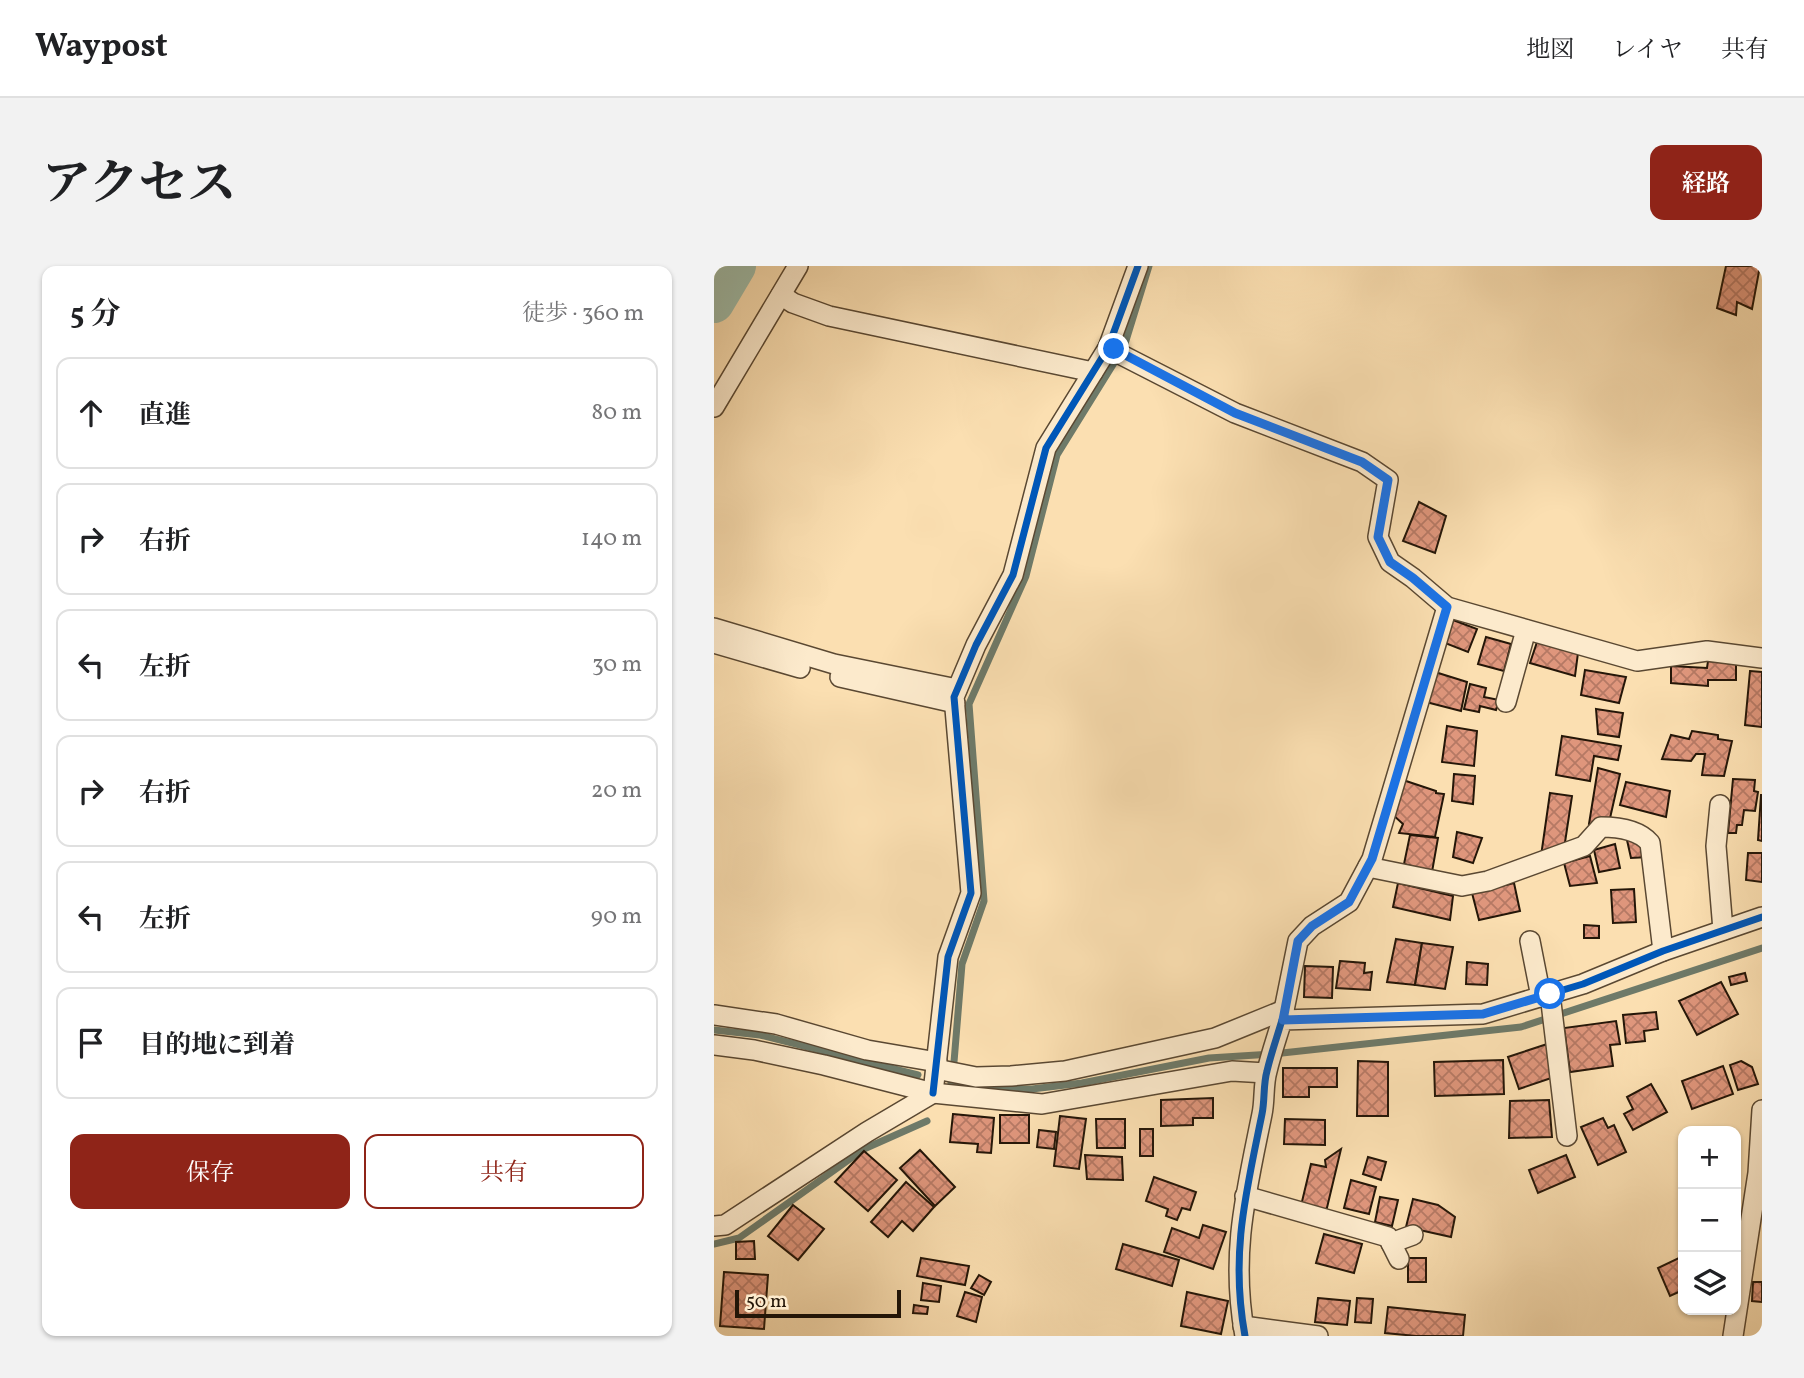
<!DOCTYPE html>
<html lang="ja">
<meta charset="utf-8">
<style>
:root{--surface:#fff;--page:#f2f2f2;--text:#202124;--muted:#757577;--line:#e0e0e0;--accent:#8f2418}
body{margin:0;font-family:Vollkorn,"Noto Serif JP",serif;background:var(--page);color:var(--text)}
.controls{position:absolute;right:21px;bottom:21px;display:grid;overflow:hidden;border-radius:14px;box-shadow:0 2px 5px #0004}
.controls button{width:63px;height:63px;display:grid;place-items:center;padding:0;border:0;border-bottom:2px solid var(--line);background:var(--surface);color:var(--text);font:35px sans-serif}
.scale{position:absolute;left:21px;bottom:18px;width:166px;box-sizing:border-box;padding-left:7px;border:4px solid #241608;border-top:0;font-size:19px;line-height:24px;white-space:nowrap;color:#241608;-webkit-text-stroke:5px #fceacc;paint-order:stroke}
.stop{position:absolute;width:21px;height:21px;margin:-16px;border:5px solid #1a73e8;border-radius:50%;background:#fff}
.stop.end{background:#1a73e8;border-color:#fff;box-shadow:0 2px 7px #0008}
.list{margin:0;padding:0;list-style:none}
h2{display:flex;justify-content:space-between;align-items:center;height:91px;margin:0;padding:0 28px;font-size:30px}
h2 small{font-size:23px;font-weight:400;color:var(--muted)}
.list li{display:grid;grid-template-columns:46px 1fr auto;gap:21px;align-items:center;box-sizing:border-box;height:112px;margin:0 14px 14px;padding:0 14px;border:2px solid var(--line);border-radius:14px}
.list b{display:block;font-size:26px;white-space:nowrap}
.list em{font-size:23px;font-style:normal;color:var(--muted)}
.actions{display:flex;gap:14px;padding:21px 28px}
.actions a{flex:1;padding:16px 0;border:2px solid var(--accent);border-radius:14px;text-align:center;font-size:24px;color:var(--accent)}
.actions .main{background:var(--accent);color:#fff}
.icon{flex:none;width:38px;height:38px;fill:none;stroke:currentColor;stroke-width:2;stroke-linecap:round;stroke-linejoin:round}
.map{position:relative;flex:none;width:1048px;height:1070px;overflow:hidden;border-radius:14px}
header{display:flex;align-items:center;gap:42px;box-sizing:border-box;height:98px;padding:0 35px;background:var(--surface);border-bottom:2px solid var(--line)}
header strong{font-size:33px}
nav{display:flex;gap:38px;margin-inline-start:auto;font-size:24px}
.intro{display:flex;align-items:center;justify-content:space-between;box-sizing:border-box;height:168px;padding:0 42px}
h1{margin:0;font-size:49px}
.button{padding:18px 32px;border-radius:14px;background:var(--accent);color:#fff;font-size:24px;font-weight:700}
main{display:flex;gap:42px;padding:0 42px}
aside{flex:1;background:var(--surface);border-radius:14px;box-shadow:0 2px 5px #0004}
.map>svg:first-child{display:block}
</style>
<header>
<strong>Waypost</strong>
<nav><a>地図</a><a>レイヤ</a><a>共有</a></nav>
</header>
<div class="intro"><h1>アクセス</h1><a class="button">経路</a></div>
<main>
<aside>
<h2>5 分<small>徒歩 · 360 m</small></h2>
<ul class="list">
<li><svg class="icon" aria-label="ahead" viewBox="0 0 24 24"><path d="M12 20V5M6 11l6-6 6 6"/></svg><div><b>直進</b></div><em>80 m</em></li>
<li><svg class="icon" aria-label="right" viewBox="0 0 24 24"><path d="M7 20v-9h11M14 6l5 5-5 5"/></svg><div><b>右折</b></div><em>140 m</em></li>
<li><svg class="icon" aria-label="left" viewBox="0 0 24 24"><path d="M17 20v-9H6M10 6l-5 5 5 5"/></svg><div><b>左折</b></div><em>30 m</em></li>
<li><svg class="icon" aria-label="right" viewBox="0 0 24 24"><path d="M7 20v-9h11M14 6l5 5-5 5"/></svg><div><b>右折</b></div><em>20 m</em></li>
<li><svg class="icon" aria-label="left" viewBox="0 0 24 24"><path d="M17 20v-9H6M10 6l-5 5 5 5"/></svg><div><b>左折</b></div><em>90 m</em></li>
<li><svg class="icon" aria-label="arrive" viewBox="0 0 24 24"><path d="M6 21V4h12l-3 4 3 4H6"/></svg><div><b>目的地に到着</b></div></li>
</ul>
<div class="actions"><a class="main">保存</a><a>共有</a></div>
</aside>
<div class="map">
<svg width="1048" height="1070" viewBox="0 0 1048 1070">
<defs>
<pattern id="building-cross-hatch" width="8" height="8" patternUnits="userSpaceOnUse" patternTransform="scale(1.75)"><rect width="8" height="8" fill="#df967c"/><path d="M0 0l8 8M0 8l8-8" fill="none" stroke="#b57964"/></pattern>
</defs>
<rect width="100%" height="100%" fill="#fbdfb1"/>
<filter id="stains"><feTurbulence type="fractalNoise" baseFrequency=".00286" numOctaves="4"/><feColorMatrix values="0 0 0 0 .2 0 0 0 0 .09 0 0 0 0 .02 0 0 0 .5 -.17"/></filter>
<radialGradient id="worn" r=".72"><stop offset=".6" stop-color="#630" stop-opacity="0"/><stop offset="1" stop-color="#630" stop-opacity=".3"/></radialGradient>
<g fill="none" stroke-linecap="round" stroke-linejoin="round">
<g stroke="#6e7a69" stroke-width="7">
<polyline points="0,764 46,769 204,809"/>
<polyline points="240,796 248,698 270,635 255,438 312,310 343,189 410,81 435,0"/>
<polyline points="237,817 237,818 256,822"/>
<polyline points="268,823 318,823 368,817 495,792 559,788 807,761 1048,682"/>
<polyline points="0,978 25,972 150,883 213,855"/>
</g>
<polyline stroke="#9fbdaa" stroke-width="40" points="0,37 22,0"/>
</g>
<g fill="url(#building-cross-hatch)" stroke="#241608" stroke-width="2">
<polygon points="1012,0 1046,0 1038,43 1023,36 1022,49 1003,42"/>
<polygon points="705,236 732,250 721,287 689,275"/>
<polygon points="739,354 763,363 754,386 731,377"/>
<polygon points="772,371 797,378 790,405 764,398"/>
<polygon points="824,373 864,387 861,410 816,397"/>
<polygon points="994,395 1022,397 1022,414 994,414 994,420 957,417 957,400 993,402"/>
<polygon points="871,404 912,411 905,437 867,429"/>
<polygon points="1036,405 1048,406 1048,461 1031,459"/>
<polygon points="721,406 753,416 747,445 712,436"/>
<polygon points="756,418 772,422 770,431 785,434 782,444 766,440 765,446 750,443"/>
<polygon points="882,443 909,447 905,471 884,468"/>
<polygon points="733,460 763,465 760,500 728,496"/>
<polygon points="978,465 1004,469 1004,473 1018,475 1010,510 988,509 991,488 982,488 977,495 948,493 957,469 975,473"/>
<polygon points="848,470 907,480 904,494 880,490 876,515 842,509"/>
<polygon points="884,502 906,508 894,561 875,558"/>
<polygon points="740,508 761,510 759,538 738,535"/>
<polygon points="1019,513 1041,514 1040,525 1044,526 1041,545 1030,544 1028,559 1023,559 1022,567 1014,567"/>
<polygon points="689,514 722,525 722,527 730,528 721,571 685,567 689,558 678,548"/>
<polygon points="912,516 956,525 952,551 906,539"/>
<polygon points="836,527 858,530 850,583 827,590"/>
<polygon points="1047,529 1048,529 1048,575 1044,574"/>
<polygon points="743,566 768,572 759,597 739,591"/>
<polygon points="696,569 724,572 718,606 690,598"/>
<polygon points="931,572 934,591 917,592 913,574"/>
<polygon points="901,578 906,602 885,606 880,584"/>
<polygon points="1034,587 1048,587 1048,616 1032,614"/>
<polygon points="876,590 883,617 856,620 850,597"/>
<polygon points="684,617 739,630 736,654 679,641"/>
<polygon points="800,617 806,645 765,654 758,627"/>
<polygon points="920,623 922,656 899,657 897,624"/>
<polygon points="870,659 885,660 885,672 870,672"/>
<polygon points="682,673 708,677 701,719 673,716"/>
<polygon points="708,677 739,681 731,723 701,719"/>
<polygon points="626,695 651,697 650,707 658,706 656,724 622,722"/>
<polygon points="753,696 774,698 773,719 752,718"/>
<polygon points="591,700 619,701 618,732 590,731"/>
<polygon points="1031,707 1033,715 1017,719 1015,711"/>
<polygon points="1007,716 1024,748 983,769 965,735"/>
<polygon points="942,746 944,763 930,765 931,775 912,777 909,749"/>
<polygon points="902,755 906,778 896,779 899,800 856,806 850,762"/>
<polygon points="833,778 843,810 805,823 794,791"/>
<polygon points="789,794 790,828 721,830 720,796"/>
<polygon points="644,795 674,796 674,850 643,850"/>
<polygon points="1027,795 1038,801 1044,818 1024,824 1016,799"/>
<polygon points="1009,800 1019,828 978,843 968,815"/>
<polygon points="569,802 623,802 623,821 595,821 595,831 569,831"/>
<polygon points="937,818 953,846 919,864 910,848 919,843 913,831"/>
<polygon points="499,832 499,852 479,852 479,859 447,860 447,834"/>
<polygon points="835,834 838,871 795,872 796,835"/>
<polygon points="239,848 280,852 277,887 263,886 264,878 236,876"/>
<rect x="286" y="849" width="29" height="28"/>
<polygon points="346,850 372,853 365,903 340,900"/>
<polygon points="889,852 894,862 900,859 912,886 884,899 867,861"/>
<polygon points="382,853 411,853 411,882 383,882"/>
<polygon points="571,853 611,854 611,879 570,878"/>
<rect x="426" y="863" width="13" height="27"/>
<polygon points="325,864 342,866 340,883 323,881"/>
<polygon points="627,883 611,950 586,944 597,898 612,901 611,894"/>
<polygon points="206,884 241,921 221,940 186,902"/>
<polygon points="150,885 183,914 154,945 121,916"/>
<polygon points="371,889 408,891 409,914 373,913"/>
<polygon points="852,889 861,911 824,927 815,904"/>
<polygon points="654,891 672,896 667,914 649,908"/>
<polygon points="440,911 482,926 476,944 468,942 463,954 452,950 454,943 432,935"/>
<polygon points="637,914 662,921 655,948 630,942"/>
<polygon points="192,916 220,941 199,965 188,955 174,971 157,956"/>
<polygon points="666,931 684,934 678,960 661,956"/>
<polygon points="699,933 724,939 741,951 737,971 692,961"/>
<polygon points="79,939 110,963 84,994 54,970"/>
<polygon points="489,959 512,966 499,1003 450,986 458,962 485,972"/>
<polygon points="610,968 648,978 640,1007 602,997"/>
<polygon points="40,975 41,993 22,993 22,976"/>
<polygon points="409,978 465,994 458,1020 402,1003"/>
<polygon points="969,990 969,1024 956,1030 944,1002"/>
<polygon points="207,992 255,1000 251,1019 203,1010"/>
<rect x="694" y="992" width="18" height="24"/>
<polygon points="10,1006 54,1009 50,1063 6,1060"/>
<polygon points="265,1009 277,1016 270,1029 257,1022"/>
<polygon points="1039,1016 1048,1016 1048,1036 1038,1035"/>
<polygon points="209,1017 227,1020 225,1036 207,1034"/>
<polygon points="251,1026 268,1031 262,1056 243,1050"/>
<polygon points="473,1026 514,1035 507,1068 467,1060"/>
<polygon points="604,1032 636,1035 633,1059 601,1056"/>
<polygon points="643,1032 659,1033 657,1057 641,1056"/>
<polygon points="200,1039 214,1041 213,1048 199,1047"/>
<polygon points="674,1041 751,1049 749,1070 702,1070 671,1067"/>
</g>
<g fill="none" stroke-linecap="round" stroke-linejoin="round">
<defs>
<g id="street">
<polyline points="67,29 79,37 115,50 379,106"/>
<polyline points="394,82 521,147 648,196 674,214 664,271 676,296 699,312 733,341 923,395 993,385 1048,392"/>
<polyline points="0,141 84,0"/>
<polyline points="0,362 120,398 243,423"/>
<polyline points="0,377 86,402"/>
<polyline points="126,411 241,437"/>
<polyline points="792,436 812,364"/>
<polyline points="1006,539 1002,580 1009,664"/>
<path d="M654,601l94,19 26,-5 96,-35 17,-19c17,0 38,3 49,16l13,108"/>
<polyline points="816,675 827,731"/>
<polyline points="836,728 853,870"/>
<polyline points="0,749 62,758 153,784 223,796"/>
<polyline points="568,754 584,675 598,660 635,636 658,593 733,341"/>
<polyline points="0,779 40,784 110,799 219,827 328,838 518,805 552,807"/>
<polyline points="222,803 262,811 297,810 351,805 501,772 570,744"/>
<polyline points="219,827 234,691 257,627 240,431 262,379 299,309 332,182 394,82 424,0"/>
<polyline points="531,930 674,971 685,993"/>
<polyline points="0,960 11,959 153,866 219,827"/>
<polyline points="677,977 699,969"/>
<polyline points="529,1060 604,1070"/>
<path d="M531,1070c-15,-82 1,-143 17,-222 3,-14 1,-29 5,-43 4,-17 10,-34 15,-51l201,-6 100,-30 80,-33 99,-34"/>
<polyline points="1019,1070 1044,907 1048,844"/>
</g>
</defs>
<use href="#street" stroke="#5a4832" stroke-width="22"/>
<use href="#street" stroke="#fceacc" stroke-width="19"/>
<defs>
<g id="cycleway">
<polyline points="219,827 234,691 257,627 240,431 262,379 299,309 332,182 394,82 424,0"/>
<path d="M531,1070c-15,-82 1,-143 17,-222 3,-14 1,-29 5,-43 4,-17 10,-34 15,-51l201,-6 100,-30 80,-33 99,-34"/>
</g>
</defs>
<use href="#cycleway" stroke="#fceacc" stroke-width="11"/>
<use href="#cycleway" stroke="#0057b8" stroke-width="7"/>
</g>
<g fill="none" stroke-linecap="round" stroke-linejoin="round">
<polyline stroke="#1a73e8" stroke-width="9" points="400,83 521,147 648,196 674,214 664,271 676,296 699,312 733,341 658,593 635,636 598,660 584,675 569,754 769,748 836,728"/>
</g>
<rect width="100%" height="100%" filter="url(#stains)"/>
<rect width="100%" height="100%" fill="url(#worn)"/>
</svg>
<div class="controls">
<button>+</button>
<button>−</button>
<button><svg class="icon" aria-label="layers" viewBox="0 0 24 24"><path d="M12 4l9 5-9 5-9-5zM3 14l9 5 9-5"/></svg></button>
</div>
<div class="scale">50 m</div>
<div class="stop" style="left:836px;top:728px"></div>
<div class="stop end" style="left:400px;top:83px"></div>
</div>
</main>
